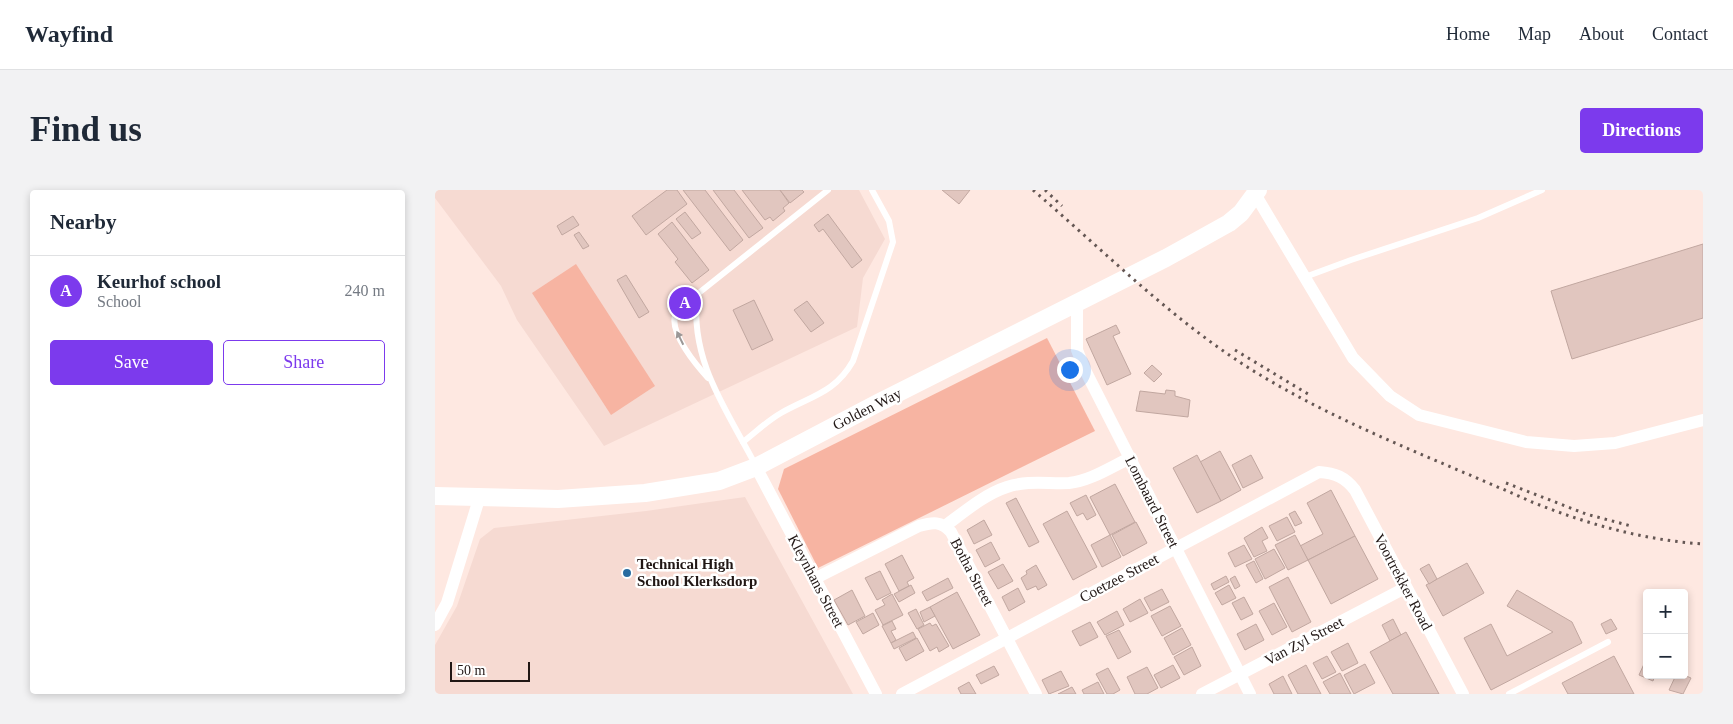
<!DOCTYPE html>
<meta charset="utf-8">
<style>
:root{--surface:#fff;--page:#f2f2f3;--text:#1f2937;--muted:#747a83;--line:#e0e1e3;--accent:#7c3aed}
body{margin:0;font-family:"Times New Roman",serif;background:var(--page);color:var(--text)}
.controls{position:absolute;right:15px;bottom:15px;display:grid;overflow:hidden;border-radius:5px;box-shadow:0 2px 8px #0003}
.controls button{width:45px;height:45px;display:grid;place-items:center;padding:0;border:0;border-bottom:1px solid var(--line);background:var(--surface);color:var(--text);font:25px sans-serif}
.scale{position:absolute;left:15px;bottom:12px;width:80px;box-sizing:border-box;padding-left:5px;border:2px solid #211715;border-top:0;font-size:14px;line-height:18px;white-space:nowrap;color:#211715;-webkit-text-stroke:4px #fff;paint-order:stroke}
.you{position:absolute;left:634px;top:179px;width:18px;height:18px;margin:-12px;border:4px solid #fff;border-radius:50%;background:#1a73e8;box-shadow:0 0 0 8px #1a73e833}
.badge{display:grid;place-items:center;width:32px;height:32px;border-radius:50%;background:var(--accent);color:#fff;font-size:16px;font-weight:700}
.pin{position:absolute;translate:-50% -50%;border:2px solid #fff;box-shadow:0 1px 5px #0006}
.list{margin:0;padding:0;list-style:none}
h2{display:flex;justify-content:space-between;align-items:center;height:65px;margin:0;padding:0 20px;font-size:21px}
h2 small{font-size:16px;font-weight:400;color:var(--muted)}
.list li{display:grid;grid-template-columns:32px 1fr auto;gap:15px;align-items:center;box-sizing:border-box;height:70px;padding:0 20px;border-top:1px solid var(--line)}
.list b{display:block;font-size:19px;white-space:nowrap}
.list p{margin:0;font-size:16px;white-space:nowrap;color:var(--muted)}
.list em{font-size:16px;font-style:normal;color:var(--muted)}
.actions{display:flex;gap:10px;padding:15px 20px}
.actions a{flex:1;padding:11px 0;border:1px solid var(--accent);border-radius:5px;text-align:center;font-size:18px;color:var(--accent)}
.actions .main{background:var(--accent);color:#fff}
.map{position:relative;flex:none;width:1268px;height:504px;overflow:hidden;border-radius:5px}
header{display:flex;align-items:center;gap:30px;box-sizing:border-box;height:70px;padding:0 25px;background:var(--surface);border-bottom:1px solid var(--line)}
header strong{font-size:24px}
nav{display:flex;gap:28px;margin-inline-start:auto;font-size:18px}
.intro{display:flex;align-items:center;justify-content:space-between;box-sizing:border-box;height:120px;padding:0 30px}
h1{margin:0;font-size:35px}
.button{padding:12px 22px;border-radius:5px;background:var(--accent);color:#fff;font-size:18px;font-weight:700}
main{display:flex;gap:30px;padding:0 30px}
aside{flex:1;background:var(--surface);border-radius:5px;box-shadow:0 2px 8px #0003}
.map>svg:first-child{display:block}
</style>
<header>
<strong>Wayfind</strong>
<nav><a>Home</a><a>Map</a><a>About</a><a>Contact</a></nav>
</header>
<div class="intro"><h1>Find us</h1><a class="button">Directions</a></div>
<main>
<aside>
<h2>Nearby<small></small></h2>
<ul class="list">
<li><span class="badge">A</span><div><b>Keurhof school</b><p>School</p></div><em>240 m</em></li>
</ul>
<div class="actions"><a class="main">Save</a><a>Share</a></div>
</aside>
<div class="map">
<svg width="1268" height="504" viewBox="0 0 1268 504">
<rect width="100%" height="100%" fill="#fee8e1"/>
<g fill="#f6dad2">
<polygon points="0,0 424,0 450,49 428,88 422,137 169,256 82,130 66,96 0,8"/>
<polygon points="310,307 418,504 0,504 0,455 22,416 45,349 59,338 211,321"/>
</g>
<g fill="#f7b4a2">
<polygon points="141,74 220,196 176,225 97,103"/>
<polygon points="612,148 660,241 383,378 343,299 349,279"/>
</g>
<g fill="#e1c6bf" stroke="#c1a7a0">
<polygon points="232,0 242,0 252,14 211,45 197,26"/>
<polygon points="248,0 270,0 308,50 295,61"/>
<polygon points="278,0 299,0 328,38 314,48"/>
<polygon points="307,0 345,0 354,13 348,18 350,21 338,31 335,27 330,30"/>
<polygon points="345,0 367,0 369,2 355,13"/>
<polygon points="507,0 535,0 524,14"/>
<polygon points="250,22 266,43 257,49 241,29"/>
<polygon points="393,24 427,70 417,78 388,39 384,42 379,35"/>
<polygon points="138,26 144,35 127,45 122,36"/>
<polygon points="237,32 274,80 257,93 240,72 243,69 223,44"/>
<polygon points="144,42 154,56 148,59 139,45"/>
<polygon points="1268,54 1268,128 1137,169 1116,101"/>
<polygon points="191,85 214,122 204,128 182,90"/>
<polygon points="319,110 338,150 317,160 298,120"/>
<polygon points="372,111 389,133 376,142 359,120"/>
<polygon points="681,135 685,143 678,146 696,184 672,195 651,149"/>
<polygon points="717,175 727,184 719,192 709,183"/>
<polygon points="731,200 740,201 740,206 755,210 753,227 701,221 705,201 730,204"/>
<polygon points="785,261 806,300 786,311 765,272"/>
<polygon points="762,265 786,311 762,323 738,278"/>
<polygon points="816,265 828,288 808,298 797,275"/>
<polygon points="680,294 700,332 675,345 655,307"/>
<polygon points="896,300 920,346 873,370 865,356 888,344 872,313"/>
<polygon points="651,305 661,325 652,330 648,323 642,326 635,313"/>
<polygon points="581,308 604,352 594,357 571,313"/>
<polygon points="632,321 662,377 638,390 608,334"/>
<polygon points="860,321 867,333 860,336 854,324"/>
<polygon points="852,327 860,342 842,351 834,336"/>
<polygon points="549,330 557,345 539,354 532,340"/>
<polygon points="701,332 712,353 688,366 677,345"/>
<polygon points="827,337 833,348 827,351 832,361 819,367 809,348"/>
<polygon points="675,345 686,367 667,377 656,355"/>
<polygon points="860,345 873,370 853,380 840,355"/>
<polygon points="920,346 943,389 896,414 873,370"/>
<polygon points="556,352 565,369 550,377 541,360"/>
<polygon points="809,355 817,369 800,377 793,363"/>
<polygon points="839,359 850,378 830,389 820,369"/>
<polygon points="467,365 479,388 472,392 474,396 464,401 450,374"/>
<polygon points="819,371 828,389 821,393 811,375"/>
<polygon points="1032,373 1049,403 1008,426 991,395"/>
<polygon points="568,374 578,391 563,399 553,382"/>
<polygon points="994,374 1002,389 994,394 985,379"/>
<polygon points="601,375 612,395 603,400 601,396 592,400 586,388 592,384 591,381"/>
<polygon points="445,381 456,403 442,410 430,388"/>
<polygon points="791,386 794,392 779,400 776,394"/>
<polygon points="800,386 805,396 800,399 795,389"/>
<polygon points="853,387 876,432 857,442 834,397"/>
<polygon points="513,388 518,398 492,411 487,402"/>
<polygon points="476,395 480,403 464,412 459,404"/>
<polygon points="794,395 801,408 787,415 780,403"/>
<polygon points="583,398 590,412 574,421 567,407"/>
<polygon points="727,399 734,412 716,421 709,408"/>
<polygon points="417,400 430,426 413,435 399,410"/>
<polygon points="1082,400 1137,432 1147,453 1056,500 1029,448 1056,434 1072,466 1118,442 1072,416"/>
<polygon points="522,402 545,445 518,459 495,417"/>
<polygon points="457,404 468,425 448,435 440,420 450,415 447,410"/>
<polygon points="809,407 818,424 806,430 797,413"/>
<polygon points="705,409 713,423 695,432 688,419"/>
<polygon points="839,413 852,437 837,445 824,421"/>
<polygon points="735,416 746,436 727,446 716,426"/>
<polygon points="495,417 500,426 489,432 485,422"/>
<polygon points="481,419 489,435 482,439 473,423"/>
<polygon points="682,421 689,435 670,445 662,432"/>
<polygon points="438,423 444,435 428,444 421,432"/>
<polygon points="958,429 966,445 955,451 947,435"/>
<polygon points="1176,429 1182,439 1171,444 1166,434"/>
<polygon points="457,431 461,439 456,441 461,450 456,453 447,436"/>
<polygon points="655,432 663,447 645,456 637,441"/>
<polygon points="495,433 497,436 501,434 514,456 504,462 502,457 495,461 483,439"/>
<polygon points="821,434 829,450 810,460 802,444"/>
<polygon points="747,438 756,455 738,465 729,448"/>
<polygon points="684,440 696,462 683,469 671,446"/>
<polygon points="478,442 481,448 459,459 456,453"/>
<polygon points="971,442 1004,504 958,504 935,462"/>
<polygon points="482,448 489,461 471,471 464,458"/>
<polygon points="913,453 923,473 907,481 896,462"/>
<polygon points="757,457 766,476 749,485 739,467"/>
<polygon points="892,466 901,482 887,489 878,473"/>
<polygon points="1179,466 1199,504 1133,504 1127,493"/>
<polygon points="930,474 940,493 919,504 909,485"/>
<polygon points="1209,474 1212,475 1212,485 1220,485 1218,491 1204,485"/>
<polygon points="738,475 745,488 726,498 719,485"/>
<polygon points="871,475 886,504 863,504 853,485"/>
<polygon points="559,476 564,485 546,494 541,485"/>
<polygon points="712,477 723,498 712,504 700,504 692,487"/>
<polygon points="673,478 685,500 678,504 672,504 661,484"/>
<polygon points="626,481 634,496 614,504 607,490"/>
<polygon points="905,483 916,504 895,504 888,492"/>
<polygon points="1241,485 1249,485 1256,488 1248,504 1234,500"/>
<polygon points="848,486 857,504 839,504 834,494"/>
<polygon points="534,492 541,504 526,504 523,498"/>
<polygon points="663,492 669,504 649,504 647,500"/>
<polygon points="637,497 641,504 623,504"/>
</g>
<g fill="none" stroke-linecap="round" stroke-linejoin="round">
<g stroke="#fff" stroke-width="6">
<polyline points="870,87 916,70 1043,28 1107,0"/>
<path d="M262,106c-7,66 30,114 59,170"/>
<path d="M273,188c-11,-12 -38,-44 -33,-62 1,-5 6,-9 10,-12l143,-114"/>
<path d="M308,252c13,-10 24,-21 38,-29 30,-17 54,-20 72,-52l40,-119 -4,-21 -17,-31"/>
<polyline points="1074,504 1173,452"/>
</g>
<g stroke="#fff" stroke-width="12">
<polyline points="820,4 918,168 955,206 984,225 1091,252 1139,256 1180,253 1268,230"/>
<polyline points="642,114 642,160 650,180 815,504"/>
<polyline points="321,277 441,504"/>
<path d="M510,336c19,-14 40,-32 62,-39 21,-7 41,-3 62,-4 21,-2 42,-16 61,-25"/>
<path d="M379,389l105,-53c14,-4 22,-5 32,6l85,162"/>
<polyline points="0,435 12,413 44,309"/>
<path d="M467,504l417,-222c16,1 26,5 36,18l108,204"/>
<polyline points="767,504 970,398"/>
</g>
<polyline stroke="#fff" stroke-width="18" points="0,306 123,309 210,303 284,291 321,277 443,213 731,68 794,33 806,23 823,0"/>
<g stroke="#655754" stroke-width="3" stroke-dasharray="2.5 5" stroke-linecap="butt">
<path d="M598,0c71,61 139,130 219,180 87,54 186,90 280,132 55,22 111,38 171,42"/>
<polyline points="610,0 627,16"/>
<polyline points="800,160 873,204"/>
<polyline points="1071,293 1151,324 1196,336"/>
</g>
</g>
<defs><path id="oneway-solid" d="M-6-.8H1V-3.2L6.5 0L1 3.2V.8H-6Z" transform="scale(1.25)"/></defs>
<use fill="#9b9796" href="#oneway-solid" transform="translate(245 148) rotate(-116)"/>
<circle fill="#296ca1" stroke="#fff" stroke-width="2" cx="192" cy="383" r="5"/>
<g text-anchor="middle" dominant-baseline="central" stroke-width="5" stroke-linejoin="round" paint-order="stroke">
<g font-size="15" fill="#211715" stroke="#fff">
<text transform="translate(432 219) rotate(-27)">Golden Way</text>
<text transform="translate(717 312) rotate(63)">Lombaard Street</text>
<text transform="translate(537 382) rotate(62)">Botha Street</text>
<text transform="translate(684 388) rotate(-28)">Coetzee Street</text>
<text transform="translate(381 391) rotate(62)">Kleynhans Street</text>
<text transform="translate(968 392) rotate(62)">Voortrekker Road</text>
<text transform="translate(869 451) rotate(-28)">Van Zyl Street</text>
</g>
<g font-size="15" font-weight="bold" fill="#211715" stroke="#fff" text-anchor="start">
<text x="202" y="374">Technical High<tspan x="202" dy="17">School Klerksdorp</tspan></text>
</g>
</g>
</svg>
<div class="controls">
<button>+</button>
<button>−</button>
</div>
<div class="scale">50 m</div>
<div class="you"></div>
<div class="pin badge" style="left:250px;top:113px">A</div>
</div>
</main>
